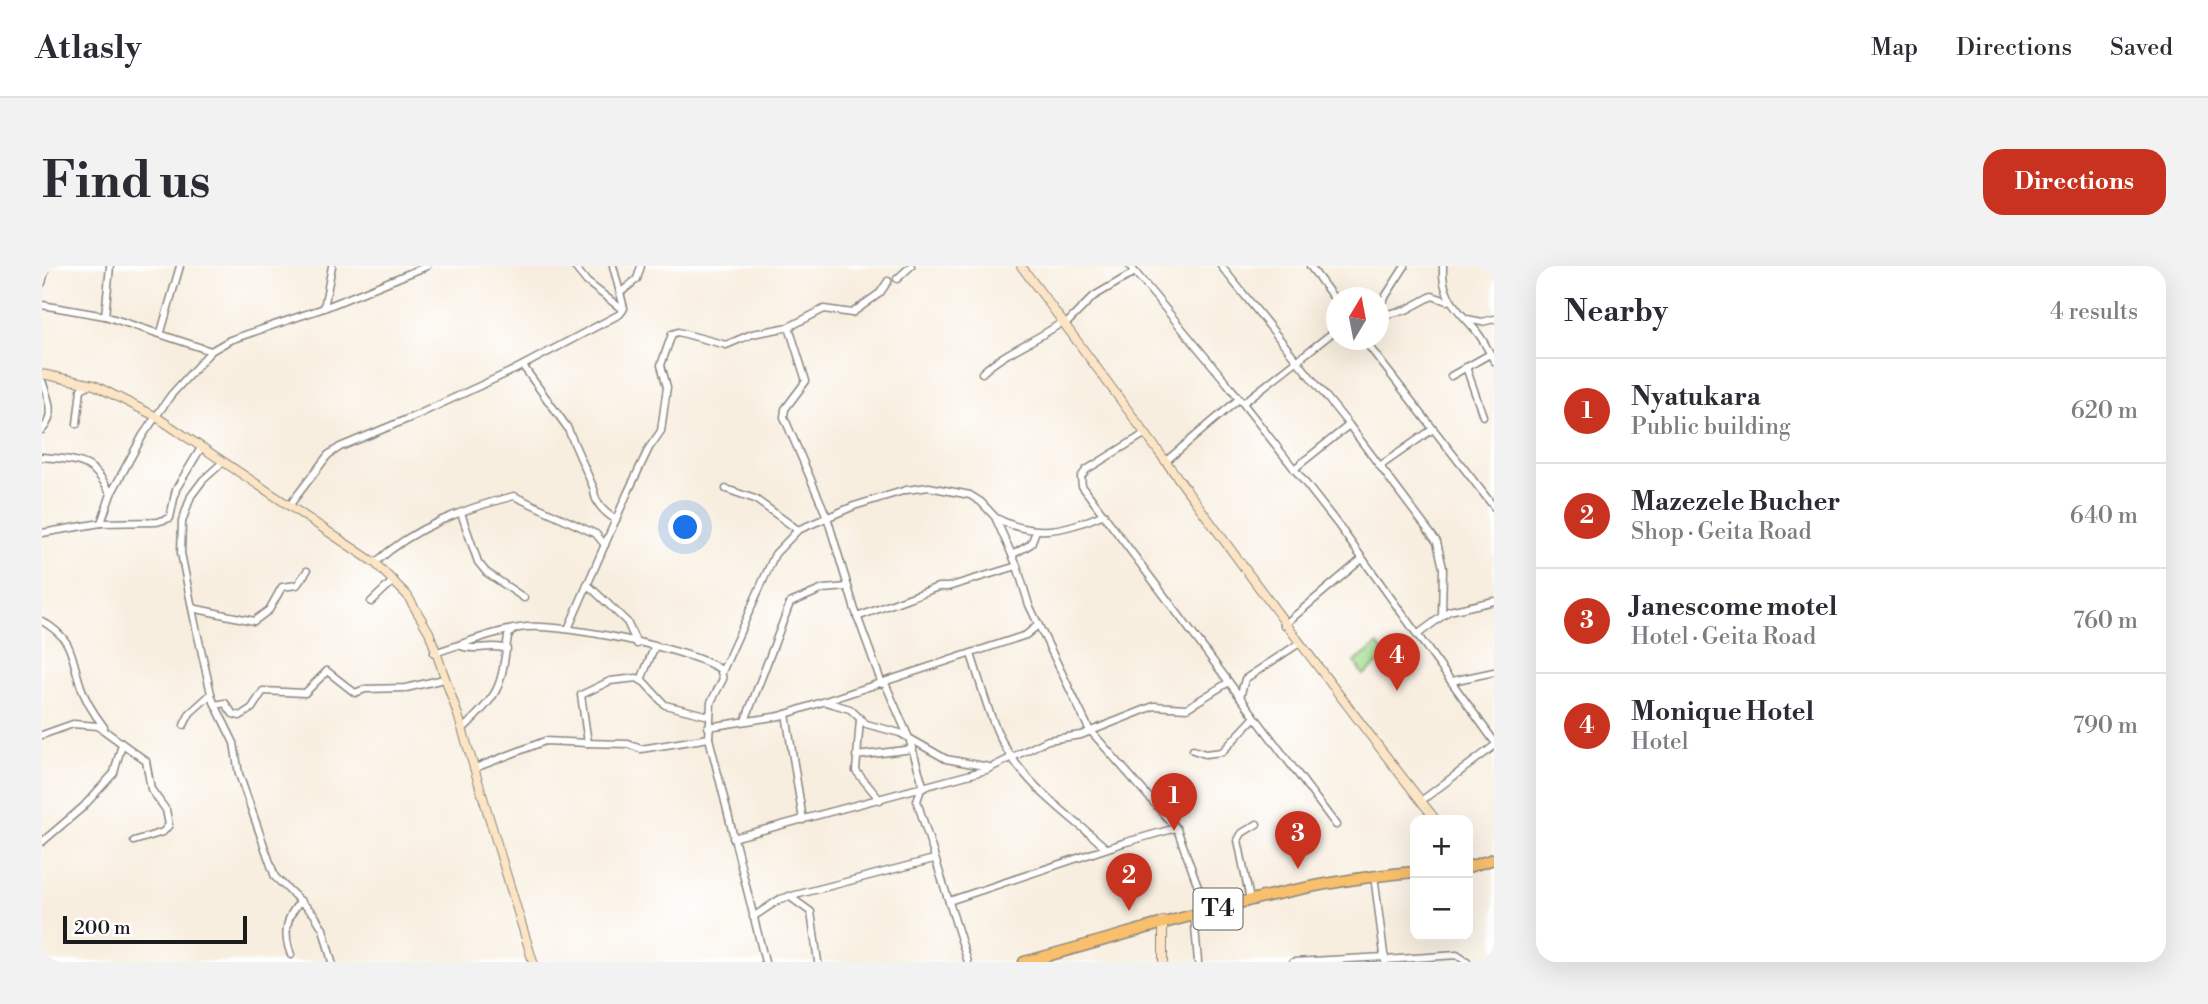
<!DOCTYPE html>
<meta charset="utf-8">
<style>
:root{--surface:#fff;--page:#f2f2f3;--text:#2b2b33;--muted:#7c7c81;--line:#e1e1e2;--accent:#c8321e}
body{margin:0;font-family:"Libre Bodoni",serif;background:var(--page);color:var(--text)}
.controls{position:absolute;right:21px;bottom:21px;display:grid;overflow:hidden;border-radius:14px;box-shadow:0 7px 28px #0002}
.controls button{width:63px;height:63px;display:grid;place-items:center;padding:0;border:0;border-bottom:2px solid var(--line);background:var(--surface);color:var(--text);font:35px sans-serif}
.compass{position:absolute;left:1284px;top:21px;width:63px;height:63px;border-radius:50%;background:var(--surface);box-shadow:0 7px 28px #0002;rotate:10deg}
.scale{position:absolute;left:21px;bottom:18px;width:184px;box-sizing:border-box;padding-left:7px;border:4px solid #1c1c1c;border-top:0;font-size:19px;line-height:24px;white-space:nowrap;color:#1c1c1c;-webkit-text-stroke:5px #fff;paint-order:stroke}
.you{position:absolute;left:644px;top:262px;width:24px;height:24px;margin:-18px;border:5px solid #fff;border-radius:50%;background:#1a73e8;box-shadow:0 0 0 10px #1a73e833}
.badge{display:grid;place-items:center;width:46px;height:46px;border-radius:50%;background:var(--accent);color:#fff;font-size:23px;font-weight:700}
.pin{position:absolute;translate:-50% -58px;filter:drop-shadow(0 2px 4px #0008)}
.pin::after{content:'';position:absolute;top:37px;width:24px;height:21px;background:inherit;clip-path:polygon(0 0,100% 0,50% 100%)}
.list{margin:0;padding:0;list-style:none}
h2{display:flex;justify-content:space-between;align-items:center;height:91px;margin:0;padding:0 28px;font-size:30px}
h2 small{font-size:23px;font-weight:400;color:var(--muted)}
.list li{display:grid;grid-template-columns:46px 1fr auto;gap:21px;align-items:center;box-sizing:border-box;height:105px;padding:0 28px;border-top:2px solid var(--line)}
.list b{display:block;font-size:26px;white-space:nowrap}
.list p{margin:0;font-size:23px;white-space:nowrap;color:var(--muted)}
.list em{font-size:23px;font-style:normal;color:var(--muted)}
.map{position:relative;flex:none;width:1452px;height:696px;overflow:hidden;border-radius:21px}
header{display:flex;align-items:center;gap:42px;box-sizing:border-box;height:98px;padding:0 35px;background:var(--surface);border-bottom:2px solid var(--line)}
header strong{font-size:33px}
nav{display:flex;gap:38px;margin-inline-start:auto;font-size:24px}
.intro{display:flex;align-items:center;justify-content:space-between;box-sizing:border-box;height:168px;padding:0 42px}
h1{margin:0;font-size:49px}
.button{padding:18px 32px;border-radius:21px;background:var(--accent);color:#fff;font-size:24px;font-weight:700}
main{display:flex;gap:42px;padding:0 42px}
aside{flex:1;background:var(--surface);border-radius:21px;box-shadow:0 7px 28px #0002}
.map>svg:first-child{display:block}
</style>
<header>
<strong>Atlasly</strong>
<nav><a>Map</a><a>Directions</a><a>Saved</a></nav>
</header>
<div class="intro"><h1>Find us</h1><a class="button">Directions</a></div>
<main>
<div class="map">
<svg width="1452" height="696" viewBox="0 0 1452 696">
<rect width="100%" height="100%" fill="#fff"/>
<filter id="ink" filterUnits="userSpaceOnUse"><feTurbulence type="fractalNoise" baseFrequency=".0143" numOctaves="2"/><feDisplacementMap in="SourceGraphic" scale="14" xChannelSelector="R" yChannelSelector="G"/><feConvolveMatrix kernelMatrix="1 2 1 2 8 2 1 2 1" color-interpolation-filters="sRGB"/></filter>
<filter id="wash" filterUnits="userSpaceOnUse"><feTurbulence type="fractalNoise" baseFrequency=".00686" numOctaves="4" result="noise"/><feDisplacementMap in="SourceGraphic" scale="28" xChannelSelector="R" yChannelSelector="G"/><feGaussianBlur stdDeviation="1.57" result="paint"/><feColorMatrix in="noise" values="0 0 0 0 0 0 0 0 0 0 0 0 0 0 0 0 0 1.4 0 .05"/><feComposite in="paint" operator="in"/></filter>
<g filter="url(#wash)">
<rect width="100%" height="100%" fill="#f8eedf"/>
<polygon fill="#a3dd8f" stroke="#607c56" stroke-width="2" points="1336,378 1345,391 1321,409 1313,396"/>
</g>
<g filter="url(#ink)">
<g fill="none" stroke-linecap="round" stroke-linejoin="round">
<defs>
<g id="street">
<polyline points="532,0 545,16 581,44"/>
<polyline points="1088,0 1185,117 1297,260 1452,475"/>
<polyline points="1179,0 1307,159 1395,276 1401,302 1400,350"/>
<polyline points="1268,0 1294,35"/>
<path d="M1401,0c-2,32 15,43 34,66 7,9 12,19 17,29"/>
<polyline points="855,13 869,0"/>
<polyline points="0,17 4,0"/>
<polyline points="578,27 595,13 599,0"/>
<polyline points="0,39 63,50 169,85"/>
<polyline points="282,42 290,0"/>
<polyline points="1336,42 1363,0"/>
<polyline points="63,50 68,0"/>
<polyline points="1336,50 1364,44 1390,30 1405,35"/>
<polyline points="1425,53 1440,56 1452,53"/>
<polyline points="1023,59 1052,30 1093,6"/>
<polyline points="747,61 764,115 743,143 742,151 785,251 813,344 840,418"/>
<polyline points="119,66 138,0"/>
<polyline points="1322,74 1452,241"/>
<path d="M481,100l44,61 27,62c0,14 11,24 22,31"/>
<polyline points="1424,101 1441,150"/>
<path d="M940,107c23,-22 55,-32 80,-51"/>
<polyline points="1409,110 1448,88"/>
<path d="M0,115c6,16 14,36 0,49"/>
<polyline points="1201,137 1294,64"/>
<polyline points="35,158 39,123 49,118"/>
<polyline points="1104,167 1044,204 1039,211 1040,220 1294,559"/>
<path d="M0,191c38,4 50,1 69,37"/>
<polyline points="1124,195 1197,133"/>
<polyline points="181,196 161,214 149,230 140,256 139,287 153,357 170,432 192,477 197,508 233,611 272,648 281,663 290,696"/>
<polyline points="1338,200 1391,163"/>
<polyline points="1252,203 1307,159"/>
<polyline points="684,223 713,233 756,264"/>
<polyline points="247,240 286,189 298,181 375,149 472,104 578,48 582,42 571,0"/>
<polyline points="419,247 436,296 444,306 482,332"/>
<path d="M954,252c38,20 70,13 108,-4"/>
<polyline points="59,257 69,228 101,169 129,129 169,85 188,74 282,42 385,0"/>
<polyline points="0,267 59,257 115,256 128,252 134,223 159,182"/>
<polyline points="970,289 989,278 994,265"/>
<path d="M333,297c39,-36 88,-54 139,-67l82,38 9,11"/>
<polyline points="545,318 585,356 595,378"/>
<polyline points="329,336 352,314"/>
<polyline points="150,342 212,355 227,344 240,321 255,319 265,305"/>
<polyline points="815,351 896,321 906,321 975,300"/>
<path d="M0,355c32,19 28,32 38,63 5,17 14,30 24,43"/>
<polyline points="1242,359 1320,293"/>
<polyline points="526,363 585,228 607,182 619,165 625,121 619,99 630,68 636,66 684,79 710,68 747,61 782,43 810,47 838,27 846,15"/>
<polyline points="1375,369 1407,345 1452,335"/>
<path d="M419,380c16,6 30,-3 46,3"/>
<path d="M392,387c30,-9 62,-23 93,-26 37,-3 163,22 193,42l3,10 -12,23 -2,36 56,224"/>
<path d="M929,388c10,30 18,64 33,91 23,42 68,72 102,103"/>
<polyline points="680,406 733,288 756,264 812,240 864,224 887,221 928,229 939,236 953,251 975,300 987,339 1047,463 1135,563 1165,645"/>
<polyline points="599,414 612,382"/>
<polyline points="1410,415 1452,406"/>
<polyline points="843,417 867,472 882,522"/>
<polyline points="1198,431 1203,413 1256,378"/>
<polyline points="784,436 808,443 824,458 858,467 904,493 947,501"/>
<polyline points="174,439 183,437 191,448 198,450 210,442 221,425 263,427 285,405 313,427 323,423 364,422 402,413"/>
<polyline points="744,448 761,554"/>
<polyline points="818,453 814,505 838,534"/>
<polyline points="703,455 748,337 781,323 806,321"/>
<polyline points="142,459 148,447 169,428"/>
<polyline points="666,461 738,450 984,369 996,359"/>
<path d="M421,463c39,-39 37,-39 45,-93l4,-5"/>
<polyline points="0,469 31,458 56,460 104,495 109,523 124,544 127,559 121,566 92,575"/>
<polyline points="543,477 586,478 599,483 667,472"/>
<polyline points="1151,484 1163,488 1180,486 1212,452"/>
<polyline points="814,490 871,483"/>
<polyline points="433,502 503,475 546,477 539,429 568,415 595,412 603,417 623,439 667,450"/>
<polyline points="879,523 875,535 926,696"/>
<polyline points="1379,535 1452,480"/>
<polyline points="691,572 944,504 1006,474 1039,469 1112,440 1145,442 1187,416"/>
<polyline points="0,576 41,541 72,507 80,478"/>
<polyline points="1332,609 1343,696"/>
<polyline points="747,630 769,646 776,696"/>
<polyline points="1208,634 1196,574 1200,567 1215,558"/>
<polyline points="907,635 1081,577 1134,562"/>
<polyline points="1152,648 1156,696"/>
<polyline points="711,651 738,633 892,593"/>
<path d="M249,689c-8,-20 -6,-38 10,-54"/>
<polyline points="1343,694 1415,689 1425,696"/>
<polyline points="1251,696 1343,691"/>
</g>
<g id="secondary">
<path d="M979,0c139,185 272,373 415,554"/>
<polyline points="0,108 52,119 113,150 333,297 365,329 387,366 416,449 491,696"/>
<polyline points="1121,696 1121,655"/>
</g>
<g id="highway">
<polyline points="1426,601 1452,593"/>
<path d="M982,696c130,-34 257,-79 391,-90"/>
</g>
</defs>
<use href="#street" stroke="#8a857e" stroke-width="9"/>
<use href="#secondary" stroke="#8a857e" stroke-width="10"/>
<use href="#highway" stroke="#8a857e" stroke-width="13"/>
<use href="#street" stroke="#fff" stroke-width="6"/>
<use href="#secondary" stroke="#fce5c4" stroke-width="8"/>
<use href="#highway" stroke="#f8bf6c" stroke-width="10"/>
</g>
</g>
<g text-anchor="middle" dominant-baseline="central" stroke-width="7" stroke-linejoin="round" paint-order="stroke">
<rect fill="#fff" stroke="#606060" stroke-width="2" x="1151.5" y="622.5" width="49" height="41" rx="5"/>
<g font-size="24" font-weight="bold" fill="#1c1c1c">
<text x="1176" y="643">T4</text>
</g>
</g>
</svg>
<div class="controls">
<button>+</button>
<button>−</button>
</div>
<svg class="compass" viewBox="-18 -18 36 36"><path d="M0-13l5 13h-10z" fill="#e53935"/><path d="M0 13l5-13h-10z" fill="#7c7c81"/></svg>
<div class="scale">200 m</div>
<div class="you"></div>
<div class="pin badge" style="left:1132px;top:565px">1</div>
<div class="pin badge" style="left:1087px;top:645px">2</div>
<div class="pin badge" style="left:1256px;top:603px">3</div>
<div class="pin badge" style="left:1355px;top:425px">4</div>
</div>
<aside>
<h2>Nearby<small>4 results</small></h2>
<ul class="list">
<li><span class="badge">1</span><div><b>Nyatukara</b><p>Public building</p></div><em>620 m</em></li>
<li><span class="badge">2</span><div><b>Mazezele Bucher</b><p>Shop · Geita Road</p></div><em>640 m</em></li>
<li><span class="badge">3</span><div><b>Janescome motel</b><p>Hotel · Geita Road</p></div><em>760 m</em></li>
<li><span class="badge">4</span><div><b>Monique Hotel</b><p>Hotel</p></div><em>790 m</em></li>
</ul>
</aside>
</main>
